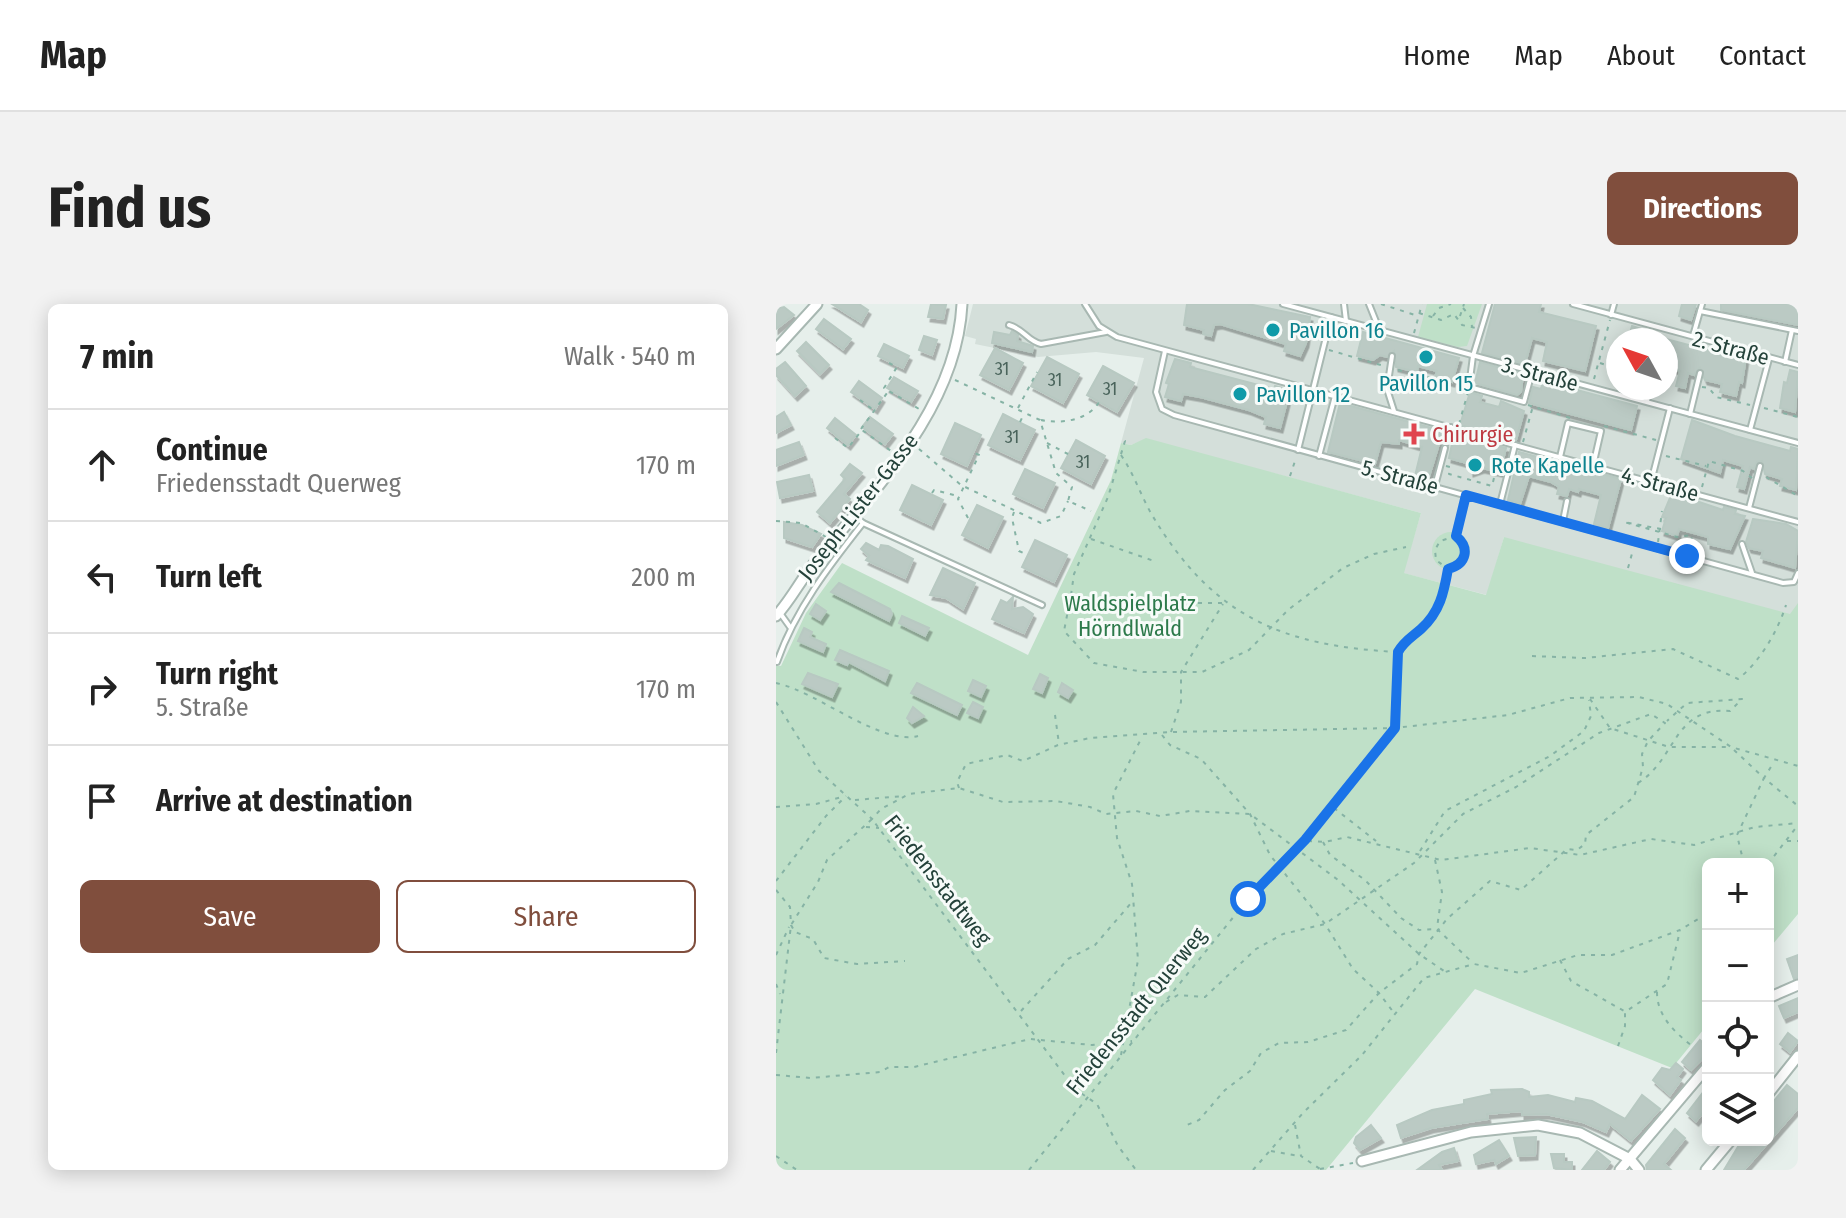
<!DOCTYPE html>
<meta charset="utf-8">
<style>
:root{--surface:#fff;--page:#f2f2f2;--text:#222;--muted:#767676;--line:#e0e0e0;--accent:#804e3d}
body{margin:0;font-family:"Fira Sans Condensed",sans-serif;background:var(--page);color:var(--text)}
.controls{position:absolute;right:24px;bottom:24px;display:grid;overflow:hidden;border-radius:12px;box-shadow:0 4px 20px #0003}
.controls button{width:72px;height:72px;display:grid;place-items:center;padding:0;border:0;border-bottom:2px solid var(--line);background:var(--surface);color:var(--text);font:40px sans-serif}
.compass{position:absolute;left:830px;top:24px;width:72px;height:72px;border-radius:50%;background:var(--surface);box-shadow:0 4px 20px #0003;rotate:310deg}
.stop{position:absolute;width:24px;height:24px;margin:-18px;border:6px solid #1a73e8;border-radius:50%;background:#fff}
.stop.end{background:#1a73e8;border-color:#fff;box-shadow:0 2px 8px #0008}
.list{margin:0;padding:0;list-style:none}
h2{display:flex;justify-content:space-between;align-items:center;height:104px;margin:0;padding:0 32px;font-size:34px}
h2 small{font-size:26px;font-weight:400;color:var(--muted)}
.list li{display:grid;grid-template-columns:52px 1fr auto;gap:24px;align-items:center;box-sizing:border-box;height:112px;padding:0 32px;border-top:2px solid var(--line)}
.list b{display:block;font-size:30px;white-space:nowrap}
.list p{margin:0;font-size:26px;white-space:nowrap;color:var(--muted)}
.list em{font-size:26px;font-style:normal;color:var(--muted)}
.actions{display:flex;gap:16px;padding:24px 32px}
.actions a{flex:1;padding:18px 0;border:2px solid var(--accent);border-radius:12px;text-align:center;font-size:28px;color:var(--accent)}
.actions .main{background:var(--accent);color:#fff}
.icon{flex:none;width:44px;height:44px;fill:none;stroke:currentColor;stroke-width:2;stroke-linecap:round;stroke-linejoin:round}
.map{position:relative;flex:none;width:1022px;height:866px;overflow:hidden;border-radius:12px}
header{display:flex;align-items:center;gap:48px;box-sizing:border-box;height:112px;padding:0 40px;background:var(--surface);border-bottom:2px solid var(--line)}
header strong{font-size:38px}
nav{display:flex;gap:44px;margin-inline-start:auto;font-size:28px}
.intro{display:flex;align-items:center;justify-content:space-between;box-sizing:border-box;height:192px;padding:0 48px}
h1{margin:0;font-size:56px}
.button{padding:20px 36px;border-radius:12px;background:var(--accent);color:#fff;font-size:28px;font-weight:700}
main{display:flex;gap:48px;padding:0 48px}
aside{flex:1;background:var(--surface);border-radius:12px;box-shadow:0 4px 20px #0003}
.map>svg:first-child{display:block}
</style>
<header>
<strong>Map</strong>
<nav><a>Home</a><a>Map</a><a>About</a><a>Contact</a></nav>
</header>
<div class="intro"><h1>Find us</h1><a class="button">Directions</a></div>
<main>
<aside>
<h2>7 min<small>Walk · 540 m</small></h2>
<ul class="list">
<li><svg class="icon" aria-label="ahead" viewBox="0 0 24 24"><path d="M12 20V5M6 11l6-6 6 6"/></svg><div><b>Continue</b><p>Friedensstadt Querweg</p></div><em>170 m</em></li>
<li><svg class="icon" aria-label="left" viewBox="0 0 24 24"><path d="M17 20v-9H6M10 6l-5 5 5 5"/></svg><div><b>Turn left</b></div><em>200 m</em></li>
<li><svg class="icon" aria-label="right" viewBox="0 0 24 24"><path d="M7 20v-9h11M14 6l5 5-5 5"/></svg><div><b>Turn right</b><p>5. Straße</p></div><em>170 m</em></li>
<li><svg class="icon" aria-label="arrive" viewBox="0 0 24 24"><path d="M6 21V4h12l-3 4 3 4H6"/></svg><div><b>Arrive at destination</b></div></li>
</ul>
<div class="actions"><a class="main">Save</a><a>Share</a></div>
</aside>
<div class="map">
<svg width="1022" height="866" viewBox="0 0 1022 866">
<defs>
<filter id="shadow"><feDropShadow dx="2.5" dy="4.5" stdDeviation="0" flood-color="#0004"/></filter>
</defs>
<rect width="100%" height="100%" fill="#e6efeb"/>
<path fill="#d4dfda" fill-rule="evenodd" d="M197,0h825v425l-294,-192 -17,58 -84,-22 18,-60 -275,-74 -15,6 -10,-2 23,-85 -48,-6 -58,5 -63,-13 1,-5 -11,-3zM842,36h48v48h-48z"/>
<g fill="#bfe0c8">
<polygon points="651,0 706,0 691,42 682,43 642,33"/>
<polygon points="370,134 645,209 628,269 710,291 728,233 1014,310 1022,299 1022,610 992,646 992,560 932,560 932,720 896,764 699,685 550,866 0,866 0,361 5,362 30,309 66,259 252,351 335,176 345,139 355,141"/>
<circle cx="675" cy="247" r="19"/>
</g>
<g fill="#bbcac4" stroke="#b8c9c2" stroke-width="2" filter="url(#shadow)">
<polygon points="56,0 83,0 92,6 85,18"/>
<polygon points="155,0 170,1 167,15 152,13"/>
<polygon points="411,0 472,0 534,13 530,39 524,52 508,47 510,40 444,20 438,21 435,32 427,30 428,26 408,21"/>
<polygon points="719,0 765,0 763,8 820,22 809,67 767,57 771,38 756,34 749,60 706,49"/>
<polygon points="906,0 920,0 915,16 903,12"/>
<polygon points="945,0 1022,0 1022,21 945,6"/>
<polygon points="8,3 18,11 0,25 0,5"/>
<polygon points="48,15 75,35 67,45 40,25"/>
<polygon points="856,22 871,27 869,36 852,36"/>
<polygon points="236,27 242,31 241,37 257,42 256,48 216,39 218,28 234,31"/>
<polygon points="587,28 683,54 676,78 659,73 661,67 642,62 641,68 620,63 618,47 611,53 604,51 597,56 581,52"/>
<polygon points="148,32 161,36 156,51 143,46"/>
<polygon points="890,35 954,52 955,49 970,53 966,79 963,78 960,92 944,88 946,80 929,76 924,64 918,71 912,69 909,84 900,82 904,67 892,63"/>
<polygon points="30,38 53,61 44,70 21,47"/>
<polygon points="108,40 133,52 127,64 102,52"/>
<polygon points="219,44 247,59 233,86 204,71"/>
<polygon points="271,53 303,70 287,99 255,82"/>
<polygon points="399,55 415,59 414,63 498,85 499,82 514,86 504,124 488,120 490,113 473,106 424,93 407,90 405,97 389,93 393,80 390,79"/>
<polygon points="9,58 30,82 19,92 0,71 0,65"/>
<polygon points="704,58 747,70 745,88 741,91 699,79"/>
<polygon points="327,62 358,79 341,108 311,91"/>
<polygon points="1014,66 1022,68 1019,108 1004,104 1008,78 1011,79"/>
<polygon points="118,73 142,87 135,98 111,84"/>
<polygon points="83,77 106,94 99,105 75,88"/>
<polygon points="767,77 861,102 855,126 753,99 757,83 765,85"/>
<polygon points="694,88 706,92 704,98 723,103 725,97 748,107 740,136 684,121"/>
<polygon points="564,99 667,127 652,176 639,172 646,143 623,136 623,140 605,138 599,160 552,148"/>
<polygon points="8,108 15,121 0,129 0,113"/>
<polygon points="227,110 259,126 244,156 212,141"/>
<polygon points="94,113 117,130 109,140 86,123"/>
<polygon points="59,114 80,131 72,141 51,124"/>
<polygon points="916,116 959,132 1014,147 1015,143 1022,145 1020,186 1004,182 1006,175 989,170 986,157 981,158 978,165 974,163 968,185 961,183 967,162 947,156 944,169 905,155"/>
<polygon points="179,119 205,131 191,162 165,150"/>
<polygon points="678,131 730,144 724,168 706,164 695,168 694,160 673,154"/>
<polygon points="300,136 329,152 315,180 285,164"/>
<polygon points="23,138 28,151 0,162 0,146"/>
<polygon points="743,148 845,175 832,224 818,220 825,191 803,185 802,188 793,185 791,192 781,190 783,183 775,178 753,172 744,200 732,196"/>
<polygon points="74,160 86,169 68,190 74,195 54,219 41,208 69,175 65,171"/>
<polygon points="249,165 279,179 267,204 237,190"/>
<polygon points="33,171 37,187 4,194 1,178"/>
<polygon points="136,181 167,196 155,221 124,206"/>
<polygon points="896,189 947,206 948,203 960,206 959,210 969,212 954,245 932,240 932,233 903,225 901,232 886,227 890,214 886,213"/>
<polygon points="201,201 227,213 212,244 186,231"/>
<polygon points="977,215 1010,220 1022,227 1019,264 985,254 987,247 973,244 970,238"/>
<polygon points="8,218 26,221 45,230 36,243 8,234"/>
<polygon points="259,236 291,251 278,278 246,263"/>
<polygon points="90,239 103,246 105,241 112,242 137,255 129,274 90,256 93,252 85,245"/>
<polygon points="167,264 199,279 187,305 170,294 154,291"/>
<polygon points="63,279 114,305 116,310 113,317 55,288"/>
<polygon points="237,293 236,305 247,303 257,310 248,329 216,315 225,296 231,299"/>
<polygon points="40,300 50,307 44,316 34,310"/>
<polygon points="126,312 153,324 149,332 123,319"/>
<polygon points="28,324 36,328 34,333 50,340 47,348 22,337"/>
<polygon points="64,346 113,367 109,377 73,358 71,361 59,356"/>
<polygon points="32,369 62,380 56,393 26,380"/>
<polygon points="264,370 272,374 266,389 257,385"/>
<polygon points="197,376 210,382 205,393 192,387"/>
<polygon points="141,379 186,401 181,411 135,389"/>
<polygon points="286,379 297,386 292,394 282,388"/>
<polygon points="197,398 207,403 202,414 191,409"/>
<polygon points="137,403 148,412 136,419 131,414"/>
<polygon points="1022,651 1022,674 1018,675 1011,655"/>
<polygon points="1022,694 1022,708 1008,714 1003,702"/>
<polygon points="1012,729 1022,737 1014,748 1004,740"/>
<polygon points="924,736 932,743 932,749 915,766 906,758"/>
<polygon points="900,759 907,765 901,773 905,776 894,791 877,776 886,764 894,766"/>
<polygon points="1011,781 1022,790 1022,804 968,866 948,866 966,836 992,836 992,804"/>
<polygon points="932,782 932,803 920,817 911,809"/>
<polygon points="746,785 753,788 753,793 772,791 799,798 800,794 816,797 849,815 866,791 884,805 855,837 834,820 830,828 807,818 770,810 746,811 746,807 711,810 712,815 655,824 625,834 621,821 656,806 688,800 688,796 716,790 715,786"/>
<polygon points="595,821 605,834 584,846 578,839 580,833"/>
<polygon points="899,825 909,834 888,860 895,866 871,866 870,861"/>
<polygon points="760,833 759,851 742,852 738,834"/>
<polygon points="723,836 733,852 720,860 718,856 700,860 698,851"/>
<polygon points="678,844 682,857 663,861 666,866 641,866 666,848"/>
<polygon points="821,847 834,858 828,866 806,866"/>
<polygon points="775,850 788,850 788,858 796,858 796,866 778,864"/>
</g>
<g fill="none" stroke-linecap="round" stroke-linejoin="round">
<defs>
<g id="lane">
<polyline points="309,0 323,22 341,33 1022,218"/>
<polyline points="507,0 1022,139"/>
<polyline points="568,0 570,17"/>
<polyline points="593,0 603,25"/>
<polyline points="713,0 697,52 693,83 748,98 756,68"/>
<polyline points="797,0 1022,61"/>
<polyline points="924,7 1022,27"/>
<polyline points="835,11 838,0"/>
<path d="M233,21c15,4 18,16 32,19l65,-12"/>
<polyline points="917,32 926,0"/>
<polyline points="389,47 380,88 386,105 398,111 1007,279 1018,278 1022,269"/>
<polyline points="616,52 611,85 618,107"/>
<polyline points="1009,58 1016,26"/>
<polyline points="871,97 874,84"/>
<polyline points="914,110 924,69"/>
<polyline points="974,126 993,55"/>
<polyline points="670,139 675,123"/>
<polyline points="522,146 555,13"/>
<polyline points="543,152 559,92"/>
<polyline points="784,153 792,119 825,127 817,162"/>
<polyline points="735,157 739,141"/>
<polyline points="875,178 894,104"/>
<polyline points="659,182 669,144"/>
<polyline points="724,200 734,161"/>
<polyline points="973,204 984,162"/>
<polyline points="787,217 791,197"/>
<polyline points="87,219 266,301"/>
<polyline points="966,240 976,269"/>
<polyline points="4,309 14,323"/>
<path d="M1,358c18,-52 52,-96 86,-139l-9,-8"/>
</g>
<g id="street">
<polyline points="0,45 41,0"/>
<path d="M0,312c15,-16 25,-37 40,-55 61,-74 141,-155 146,-257"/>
<polyline points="992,694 1022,681"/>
<polyline points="992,790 1022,752"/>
<polyline points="586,857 695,828 762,821 804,829 854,855 863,866"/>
<polyline points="844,866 932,762"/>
<polyline points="930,866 955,836"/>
</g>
</defs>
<use href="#lane" stroke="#a8b8b2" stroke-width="8"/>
<use href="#street" stroke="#a8b8b2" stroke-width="13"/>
<g stroke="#86b3a5" stroke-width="2" stroke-dasharray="4 6" stroke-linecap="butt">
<polyline points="605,0 642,12"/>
<polyline points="687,4 695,13 696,23"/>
<polyline points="643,9 665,16 678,10 686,21 700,24"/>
<polyline points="657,12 663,4 675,0"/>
<polyline points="684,12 688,0"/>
<polyline points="638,29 646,0"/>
<polyline points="553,46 608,62"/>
<polyline points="113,59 121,63 108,84 143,105"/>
<polyline points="824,59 842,65"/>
<polyline points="838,65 842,78"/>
<polyline points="622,66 688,82"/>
<polyline points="818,75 834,16"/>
<polyline points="179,76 264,116 280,169 296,183 292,197 315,207"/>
<polyline points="926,83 933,84 940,93 974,101"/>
<polyline points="84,96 96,105"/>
<polyline points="752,101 794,114"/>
<polyline points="242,104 261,68"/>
<polyline points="988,104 1022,113"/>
<path d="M265,116c19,4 47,1 58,-18"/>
<polyline points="244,118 248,110"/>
<polyline points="683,120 692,88"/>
<polyline points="828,122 880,136"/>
<polyline points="85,125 111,89"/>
<polyline points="59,134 72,144 86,126 115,147"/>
<polyline points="747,138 757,102"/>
<polyline points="271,139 292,150"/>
<polyline points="143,145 185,181 265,219 285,212 292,197"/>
<path d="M345,151c13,19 20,41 31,60 61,102 130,131 246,137"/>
<polyline points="890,152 930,162"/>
<polyline points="670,162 674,163 673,170 716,182 718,174 723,176"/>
<polyline points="514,172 520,154"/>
<polyline points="990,173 1022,192"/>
<polyline points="926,183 933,157 967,167 976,174"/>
<polyline points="156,189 158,186 182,192"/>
<polyline points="238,208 236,214 243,247 252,251"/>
<polyline points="192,214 182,195 203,151 197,148"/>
<polyline points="0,217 25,219 50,233"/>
<polyline points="885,225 848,218 901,233 917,231"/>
<path d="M680,232l-16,5 -5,9 1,10 12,9c15,-3 19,-12 17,-26l-9,-7 8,-33"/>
<polyline points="315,235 378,257"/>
<polyline points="882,238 886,207"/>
<polyline points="912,247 917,229"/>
<polyline points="852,264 857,246"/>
<polyline points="295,291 288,327 318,359 367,368 426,368 473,346 512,306 567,264 598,250 630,243"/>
<polyline points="304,295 295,291 298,270 332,193 349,137 346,136"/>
<polyline points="412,299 446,299"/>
<path d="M756,352l53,2 88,-9 65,30c21,-16 40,-48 48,-74"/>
<path d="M0,379c40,8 105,63 142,53"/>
<polyline points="814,395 834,424 893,443 953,443"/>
<polyline points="0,398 43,467 96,515 105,505 133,490 183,484 227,498 280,497 314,503 330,510 360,507 384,512 414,507 474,510 562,576 643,650 671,669"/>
<polyline points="279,411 283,440"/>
<path d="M619,423l3,-75c6,-11 14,-16 23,-23 19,-17 24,-37 27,-60"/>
<polyline points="395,428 405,398 405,368 447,300"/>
<polyline points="386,431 394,441 425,455 474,510 494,551 549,620 577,665 603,689 618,709"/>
<polyline points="958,446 988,474 998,458"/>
<path d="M862,479c39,-24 35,-77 92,-72l12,-12 -55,4 -20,18"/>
<polyline points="183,484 181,478 190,460 231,451 247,457 282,441 314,434 395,428 619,424 732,411 794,394 863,393 891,400 955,443 1022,462"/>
<polyline points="79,496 128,492"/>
<polyline points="0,503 40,500 66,493"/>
<polyline points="558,504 600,537"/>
<polyline points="90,523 103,524"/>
<polyline points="532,537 549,538 571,533 665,556 754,544 804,551 875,535 918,541 979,523 1022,519"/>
<polyline points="1011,537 1022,537"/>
<polyline points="547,538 554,551 589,576 625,614 643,626 661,625 697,659"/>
<polyline points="644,547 669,507 774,452 808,427 815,412 813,396"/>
<polyline points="659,556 666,588 661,624"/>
<polyline points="968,560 961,531 988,474 1022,502"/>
<polyline points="992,560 1022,521"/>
<polyline points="0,577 50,512 70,492"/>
<polyline points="0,586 14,603 15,621 19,628 37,635 48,654 81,660 129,657"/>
<polyline points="0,651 13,623"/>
<polyline points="784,656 795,677 848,707"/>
<polyline points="0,680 4,690"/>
<path d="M881,688c0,23 16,39 34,53"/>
<polyline points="390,698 402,691 429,693 480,645 507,630 549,620 638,559 687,510 740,483 823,429 875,410 889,419 872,437 866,450 867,463 858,493 810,531 809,540 801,546 791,545 745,586 714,577 671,615 643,650 641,660 603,689 570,726 532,738 503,739 485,749 474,767 449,786 423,816 411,821"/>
<polyline points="245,707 292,655 319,641 356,598"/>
<polyline points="842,742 849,722 849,708 891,680 904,627"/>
<polyline points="0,749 15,621 42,578 51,556 96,515 299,785 321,800 342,842 360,866"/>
<polyline points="345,751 362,656 356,580 341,534 337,490 366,433"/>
<polyline points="0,771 35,774 104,768 113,763 138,763 254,735 316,741 356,737"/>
<polyline points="519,821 525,852 544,865"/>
<polyline points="495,847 523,852"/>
<polyline points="0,852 21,866"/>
<polyline points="544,865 577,859"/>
<polyline points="253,866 472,595 529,536 618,425"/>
<polyline points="477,866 527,809 586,751 648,674 698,660 745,669 802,651 836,651 904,626 932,609"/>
</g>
<use href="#lane" stroke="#fff" stroke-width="4"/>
<use href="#street" stroke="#fff" stroke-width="9"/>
</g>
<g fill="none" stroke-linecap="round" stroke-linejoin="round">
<path stroke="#1a73e8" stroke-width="10" d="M472,595l57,-59 90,-112 3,-76c6,-11 14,-15 23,-23 19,-17 23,-37 27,-60 19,-5 22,-21 8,-33l10,-41 221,61"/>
</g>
<g fill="#0f9aa8" stroke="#f7fbf9" stroke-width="3">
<circle cx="497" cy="26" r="8"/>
<circle cx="650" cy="53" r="8"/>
<circle cx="464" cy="90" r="8"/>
<circle cx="699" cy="161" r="8"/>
</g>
<path fill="#e0444e" stroke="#f7fbf9" stroke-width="3" d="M634 118h8v8h8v8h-8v8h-8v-8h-8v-8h8z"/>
<g text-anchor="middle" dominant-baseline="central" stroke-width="6" stroke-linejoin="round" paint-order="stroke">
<g font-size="18" fill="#4a645c">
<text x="226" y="65">31</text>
<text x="279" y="76">31</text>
<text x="334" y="85">31</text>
<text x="236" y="133">31</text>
<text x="307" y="158">31</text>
</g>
<g font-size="22" fill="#0d838f" stroke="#f7fbf9" text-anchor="start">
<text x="513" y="26">Pavillon 16</text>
<text x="650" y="79" text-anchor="middle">Pavillon 15</text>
<text x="480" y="90">Pavillon 12</text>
<text x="715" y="161">Rote Kapelle</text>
</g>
<g font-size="22" fill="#24423a" stroke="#f7fbf9">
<text transform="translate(955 44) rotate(15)">2. Straße</text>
<text transform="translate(764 70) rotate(15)">3. Straße</text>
<text transform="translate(624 173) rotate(15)">5. Straße</text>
<text transform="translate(884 180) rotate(15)">4. Straße</text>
<text transform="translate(82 203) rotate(-52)">Joseph-Lister-Gasse</text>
<text transform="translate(162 576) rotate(52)">Friedensstadtweg</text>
<text transform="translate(360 707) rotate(-51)">Friedensstadt Querweg</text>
</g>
<g font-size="22" fill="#be3a42" stroke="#f7fbf9" text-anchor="start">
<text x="656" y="130">Chirurgie</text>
</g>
<g font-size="22" fill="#2d7a4b" stroke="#f7fbf9">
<text x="354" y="299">Waldspielplatz<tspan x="354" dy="25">Hörndlwald</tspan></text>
</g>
</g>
</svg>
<div class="controls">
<button>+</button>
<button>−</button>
<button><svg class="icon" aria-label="locate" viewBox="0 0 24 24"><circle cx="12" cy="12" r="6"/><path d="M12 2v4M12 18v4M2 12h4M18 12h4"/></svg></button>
<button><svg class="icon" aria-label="layers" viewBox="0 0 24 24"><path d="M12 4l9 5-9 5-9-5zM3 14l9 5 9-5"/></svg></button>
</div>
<svg class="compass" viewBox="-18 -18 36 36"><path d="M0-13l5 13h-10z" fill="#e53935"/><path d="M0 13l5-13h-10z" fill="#767676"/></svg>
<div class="stop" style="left:472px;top:595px"></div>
<div class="stop end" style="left:911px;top:252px"></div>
</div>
</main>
